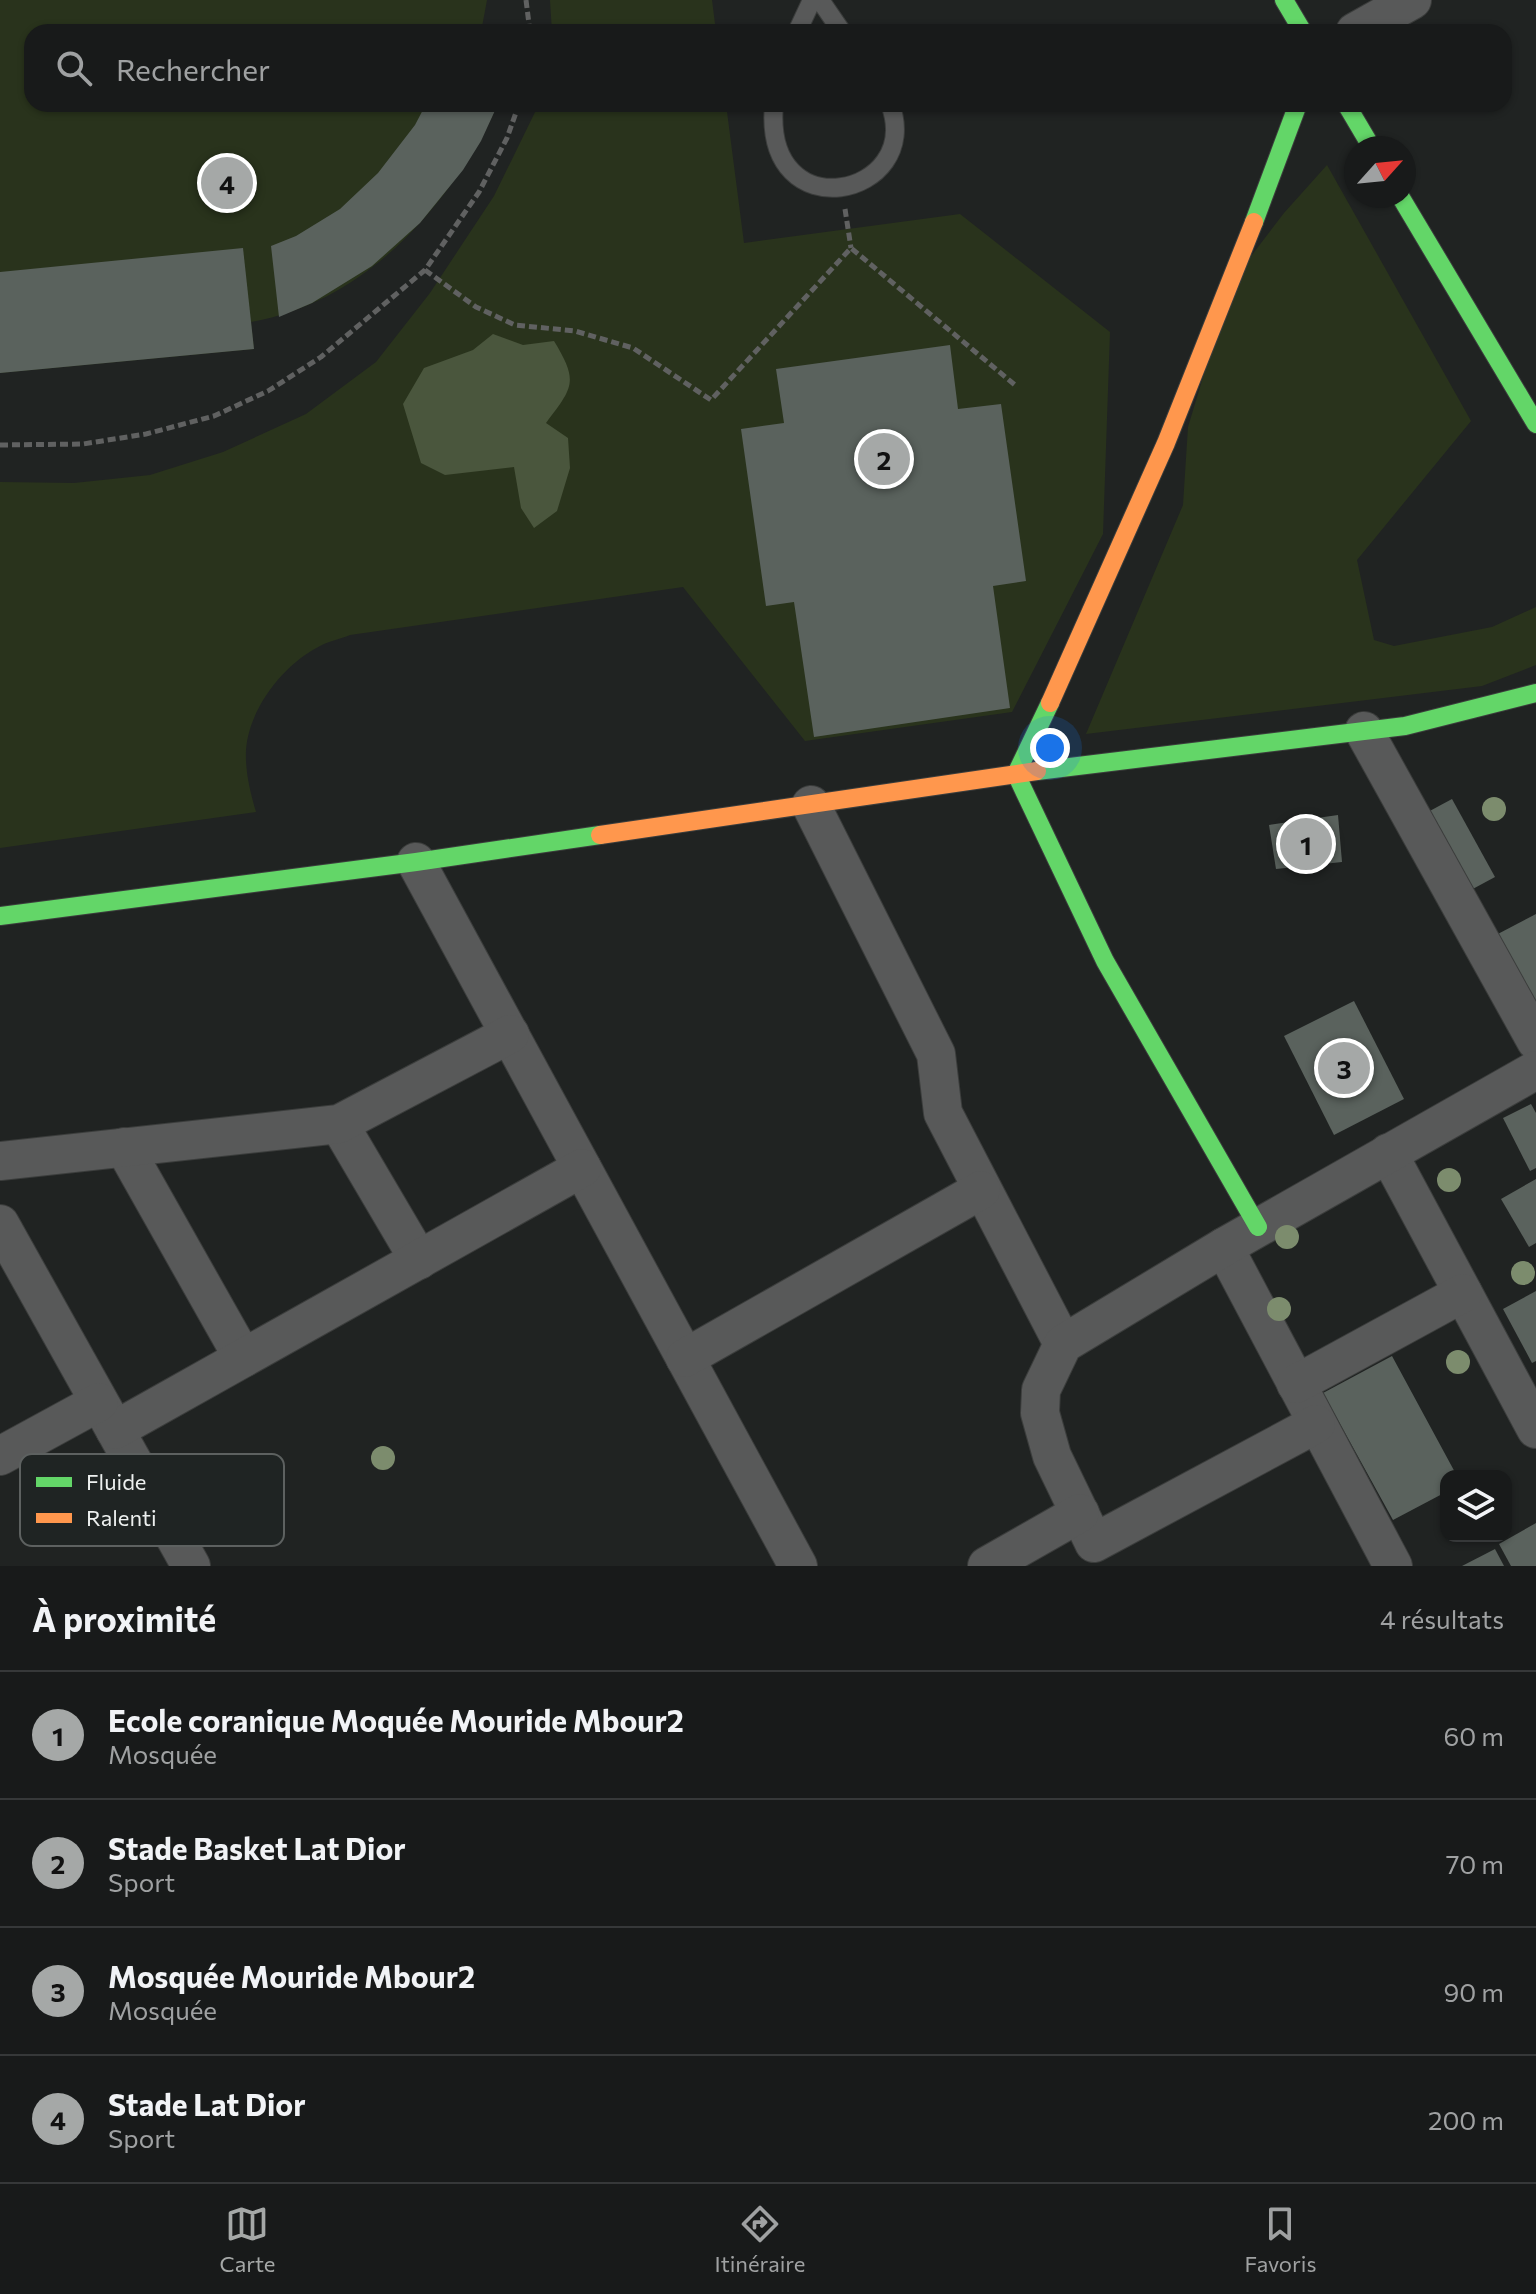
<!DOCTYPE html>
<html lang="fr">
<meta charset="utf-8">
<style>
:root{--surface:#181a1a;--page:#252727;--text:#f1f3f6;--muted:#9fa1a2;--line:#363839;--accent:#a5a8a7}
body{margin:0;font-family:Commissioner,sans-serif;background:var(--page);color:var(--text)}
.controls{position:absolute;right:24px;bottom:24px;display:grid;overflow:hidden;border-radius:16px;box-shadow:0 2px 6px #0004}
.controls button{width:72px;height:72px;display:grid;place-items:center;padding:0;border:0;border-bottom:2px solid var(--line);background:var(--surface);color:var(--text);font:40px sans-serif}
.compass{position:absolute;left:1344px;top:136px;width:72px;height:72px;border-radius:50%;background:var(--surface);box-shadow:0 2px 6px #0004;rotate:63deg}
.you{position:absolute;left:1050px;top:748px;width:28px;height:28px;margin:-20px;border:6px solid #fff;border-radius:50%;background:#1a73e8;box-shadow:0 0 0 12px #1a73e833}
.badge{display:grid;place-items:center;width:52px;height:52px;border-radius:50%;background:var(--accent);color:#111;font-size:26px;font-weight:700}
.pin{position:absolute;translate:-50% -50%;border:4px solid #fff;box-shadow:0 2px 8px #0006}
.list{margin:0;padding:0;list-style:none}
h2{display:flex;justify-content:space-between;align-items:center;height:104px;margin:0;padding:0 32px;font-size:34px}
h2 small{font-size:26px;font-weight:400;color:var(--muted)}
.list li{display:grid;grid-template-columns:52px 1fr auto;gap:24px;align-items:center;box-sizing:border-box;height:128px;padding:0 32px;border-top:2px solid var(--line)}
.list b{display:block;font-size:30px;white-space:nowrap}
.list p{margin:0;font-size:26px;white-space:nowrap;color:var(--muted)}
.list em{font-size:26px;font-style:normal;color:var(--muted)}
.icon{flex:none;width:44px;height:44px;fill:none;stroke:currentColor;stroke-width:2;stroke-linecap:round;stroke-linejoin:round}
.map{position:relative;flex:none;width:1536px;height:1566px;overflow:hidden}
.search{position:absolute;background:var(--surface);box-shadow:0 2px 6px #0004;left:24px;right:24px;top:24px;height:88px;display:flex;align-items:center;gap:20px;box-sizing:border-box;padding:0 28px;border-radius:24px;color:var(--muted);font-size:30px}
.sheet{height:616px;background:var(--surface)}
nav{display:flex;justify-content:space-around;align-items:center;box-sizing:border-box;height:112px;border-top:2px solid var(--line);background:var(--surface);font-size:22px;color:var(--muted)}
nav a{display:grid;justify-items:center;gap:4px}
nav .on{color:var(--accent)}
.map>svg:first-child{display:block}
</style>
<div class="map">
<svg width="1536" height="1566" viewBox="0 0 1536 1566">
<rect width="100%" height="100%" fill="#202322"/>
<g fill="#29331c">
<path d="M0,0h487l-6,32h-449v72h466c-47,101 -132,198 -247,218l3,27 -254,24z"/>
<polygon points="550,0 712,0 716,32 552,32"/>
<path d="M539,104h187l18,139 216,-29 150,118 -7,202 -91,178 -207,29 -122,-154 -333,48c-10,4 -21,6 -30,11 -36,18 -71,62 -74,104 -1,21 4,41 10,62l-256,36v-366l74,1 76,-8 73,-23 83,-38 70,-52 54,-69 64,-97z"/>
<polygon points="1327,165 1471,421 1357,560 1374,640 1394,646 1492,627 1536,607 1536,665 1482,686 1086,734 1183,505 1188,427 1232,281 1284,213"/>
</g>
<path fill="#4a563d" d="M493,334l30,11 31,-4c25,41 19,46 -8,82l22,15 2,30 -13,43 -23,17 -13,-20 -7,-41 -69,8 -24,-12 -18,-59 21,-36 49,-18z"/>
<g fill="#5a625d">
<polygon points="426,104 498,104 481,141 463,170 420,223 372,266 312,303 279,317 271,246 296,236 340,209 378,173 415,125"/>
<polygon points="243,248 254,349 0,373 0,272"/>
<polygon points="950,345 958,409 1001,404 1026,581 993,586 1010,708 814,737 794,602 766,606 741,429 784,423 776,369"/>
<polygon points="1452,799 1495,877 1469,891 1426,813"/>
<polygon points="1338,815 1342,862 1276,869 1269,825"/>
<polygon points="1536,914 1536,1012 1494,936"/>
<polygon points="1354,1001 1404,1099 1334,1135 1284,1036"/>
<polygon points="1531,1104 1536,1113 1536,1168 1530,1171 1503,1118"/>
<polygon points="1536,1179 1536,1243 1529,1247 1501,1199"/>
<polygon points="1536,1291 1536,1361 1532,1363 1503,1309"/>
<polygon points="1392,1356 1457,1476 1446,1476 1446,1492 1393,1520 1323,1393"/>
<polygon points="1536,1523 1536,1566 1511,1566 1499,1544"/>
<polygon points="1495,1549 1504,1566 1462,1566"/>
</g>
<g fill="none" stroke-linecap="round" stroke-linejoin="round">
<defs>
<g id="lane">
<polyline points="820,0 842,32"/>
<polyline points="797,32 812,0"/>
<path d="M774,104c-12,129 151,93 116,0"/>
</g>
<g id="street">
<polyline points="1355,32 1412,0"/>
<polyline points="1364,731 1536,1041"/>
<polyline points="811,805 936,1054 943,1113 1063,1344"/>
<polyline points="416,862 798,1566"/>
<polyline points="339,1124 419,1260"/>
<polyline points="124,1147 243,1358"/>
<polyline points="1388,1153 1536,1429"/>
<polyline points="0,1161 339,1124 510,1034"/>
<polyline points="0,1224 191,1566"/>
<polyline points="1224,1247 1393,1566"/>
<polyline points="685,1358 981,1190"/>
<polyline points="1296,1384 1463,1293"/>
<polyline points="1316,1424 1094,1543 1052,1456 1040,1413 1041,1390 1063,1344 1224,1247 1536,1070"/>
<polyline points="115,1430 582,1168"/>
<polyline points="0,1456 99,1402"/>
<polyline points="987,1566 1080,1513"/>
</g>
<g id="fast">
<polyline points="1284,0 1303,32"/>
<polyline points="1346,104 1372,148"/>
<polyline points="1400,196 1536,424"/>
<polyline points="1254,222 1298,104"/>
<polyline points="1050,703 1016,774 1105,961 1258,1227"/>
<polyline points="1037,771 1405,726 1536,693"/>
<polyline points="0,916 416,862 600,835"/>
</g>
<g id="slow">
<polyline points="1050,703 1166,443 1254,222"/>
<polyline points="600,835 1037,771"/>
</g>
</defs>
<use href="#lane" stroke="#3b3d3c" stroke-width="20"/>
<use href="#street" stroke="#3b3d3c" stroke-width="40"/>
<use href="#fast" stroke="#3b3d3c" stroke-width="20"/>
<use href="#slow" stroke="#3b3d3c" stroke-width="20"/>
<g stroke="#606161" stroke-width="5" stroke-dasharray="8 4" stroke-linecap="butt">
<polyline points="526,0 530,32"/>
<polyline points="845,209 851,248"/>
<polyline points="425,270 476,307 515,325 575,331 633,348 711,400 851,248 1015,385"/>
<polyline points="0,445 83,444 146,434 214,416 268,391 321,357 425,270 479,192 507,138 519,104"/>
</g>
<use href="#lane" stroke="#585959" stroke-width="18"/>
<use href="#street" stroke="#585959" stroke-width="38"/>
<use href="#fast" stroke="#63d668" stroke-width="18"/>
<use href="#slow" stroke="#ff974d" stroke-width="18"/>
</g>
<g fill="#7c8c6d">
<circle cx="1494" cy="809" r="12"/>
<circle cx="1449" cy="1180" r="12"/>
<circle cx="1287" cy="1237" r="12"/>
<circle cx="1523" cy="1273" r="12"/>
<circle cx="1279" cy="1309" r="12"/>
<circle cx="1458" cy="1362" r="12"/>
<circle cx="383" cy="1458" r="12"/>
</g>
<rect x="20" y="1454" width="264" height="92" rx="12" fill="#1f2423" stroke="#5d6160" stroke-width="2"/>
<rect x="36" y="1477" width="36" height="10" fill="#63d668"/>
<rect x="36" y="1513" width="36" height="10" fill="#ff974d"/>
<g font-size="22" fill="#edf0ef">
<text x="86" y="1490">Fluide</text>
<text x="86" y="1526">Ralenti</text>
</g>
</svg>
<div class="controls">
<button><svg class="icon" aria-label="layers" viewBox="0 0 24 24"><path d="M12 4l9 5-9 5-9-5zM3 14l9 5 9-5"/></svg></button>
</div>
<svg class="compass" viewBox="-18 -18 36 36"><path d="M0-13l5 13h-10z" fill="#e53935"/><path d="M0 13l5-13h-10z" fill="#9fa1a2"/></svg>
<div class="you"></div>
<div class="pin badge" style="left:1306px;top:844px">1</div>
<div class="pin badge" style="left:884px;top:459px">2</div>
<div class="pin badge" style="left:1344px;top:1068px">3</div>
<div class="pin badge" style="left:227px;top:183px">4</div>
<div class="search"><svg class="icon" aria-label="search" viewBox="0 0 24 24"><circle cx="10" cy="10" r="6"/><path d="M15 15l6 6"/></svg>Rechercher</div>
</div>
<section class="sheet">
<h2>À proximité<small>4 résultats</small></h2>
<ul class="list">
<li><span class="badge">1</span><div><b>Ecole coranique Moquée Mouride Mbour2</b><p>Mosquée</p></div><em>60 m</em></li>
<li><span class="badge">2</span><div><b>Stade Basket Lat Dior</b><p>Sport</p></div><em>70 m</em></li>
<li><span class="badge">3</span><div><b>Mosquée Mouride Mbour2</b><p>Mosquée</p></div><em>90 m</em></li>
<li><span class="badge">4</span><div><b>Stade Lat Dior</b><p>Sport</p></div><em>200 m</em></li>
</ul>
</section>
<nav>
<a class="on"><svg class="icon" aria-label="map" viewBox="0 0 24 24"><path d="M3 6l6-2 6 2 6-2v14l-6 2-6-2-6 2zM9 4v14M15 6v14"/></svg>Carte</a>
<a><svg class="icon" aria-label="directions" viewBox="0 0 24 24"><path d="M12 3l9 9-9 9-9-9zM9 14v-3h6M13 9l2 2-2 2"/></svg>Itinéraire</a>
<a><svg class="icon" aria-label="saved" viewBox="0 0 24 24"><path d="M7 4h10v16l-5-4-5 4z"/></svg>Favoris</a>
</nav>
